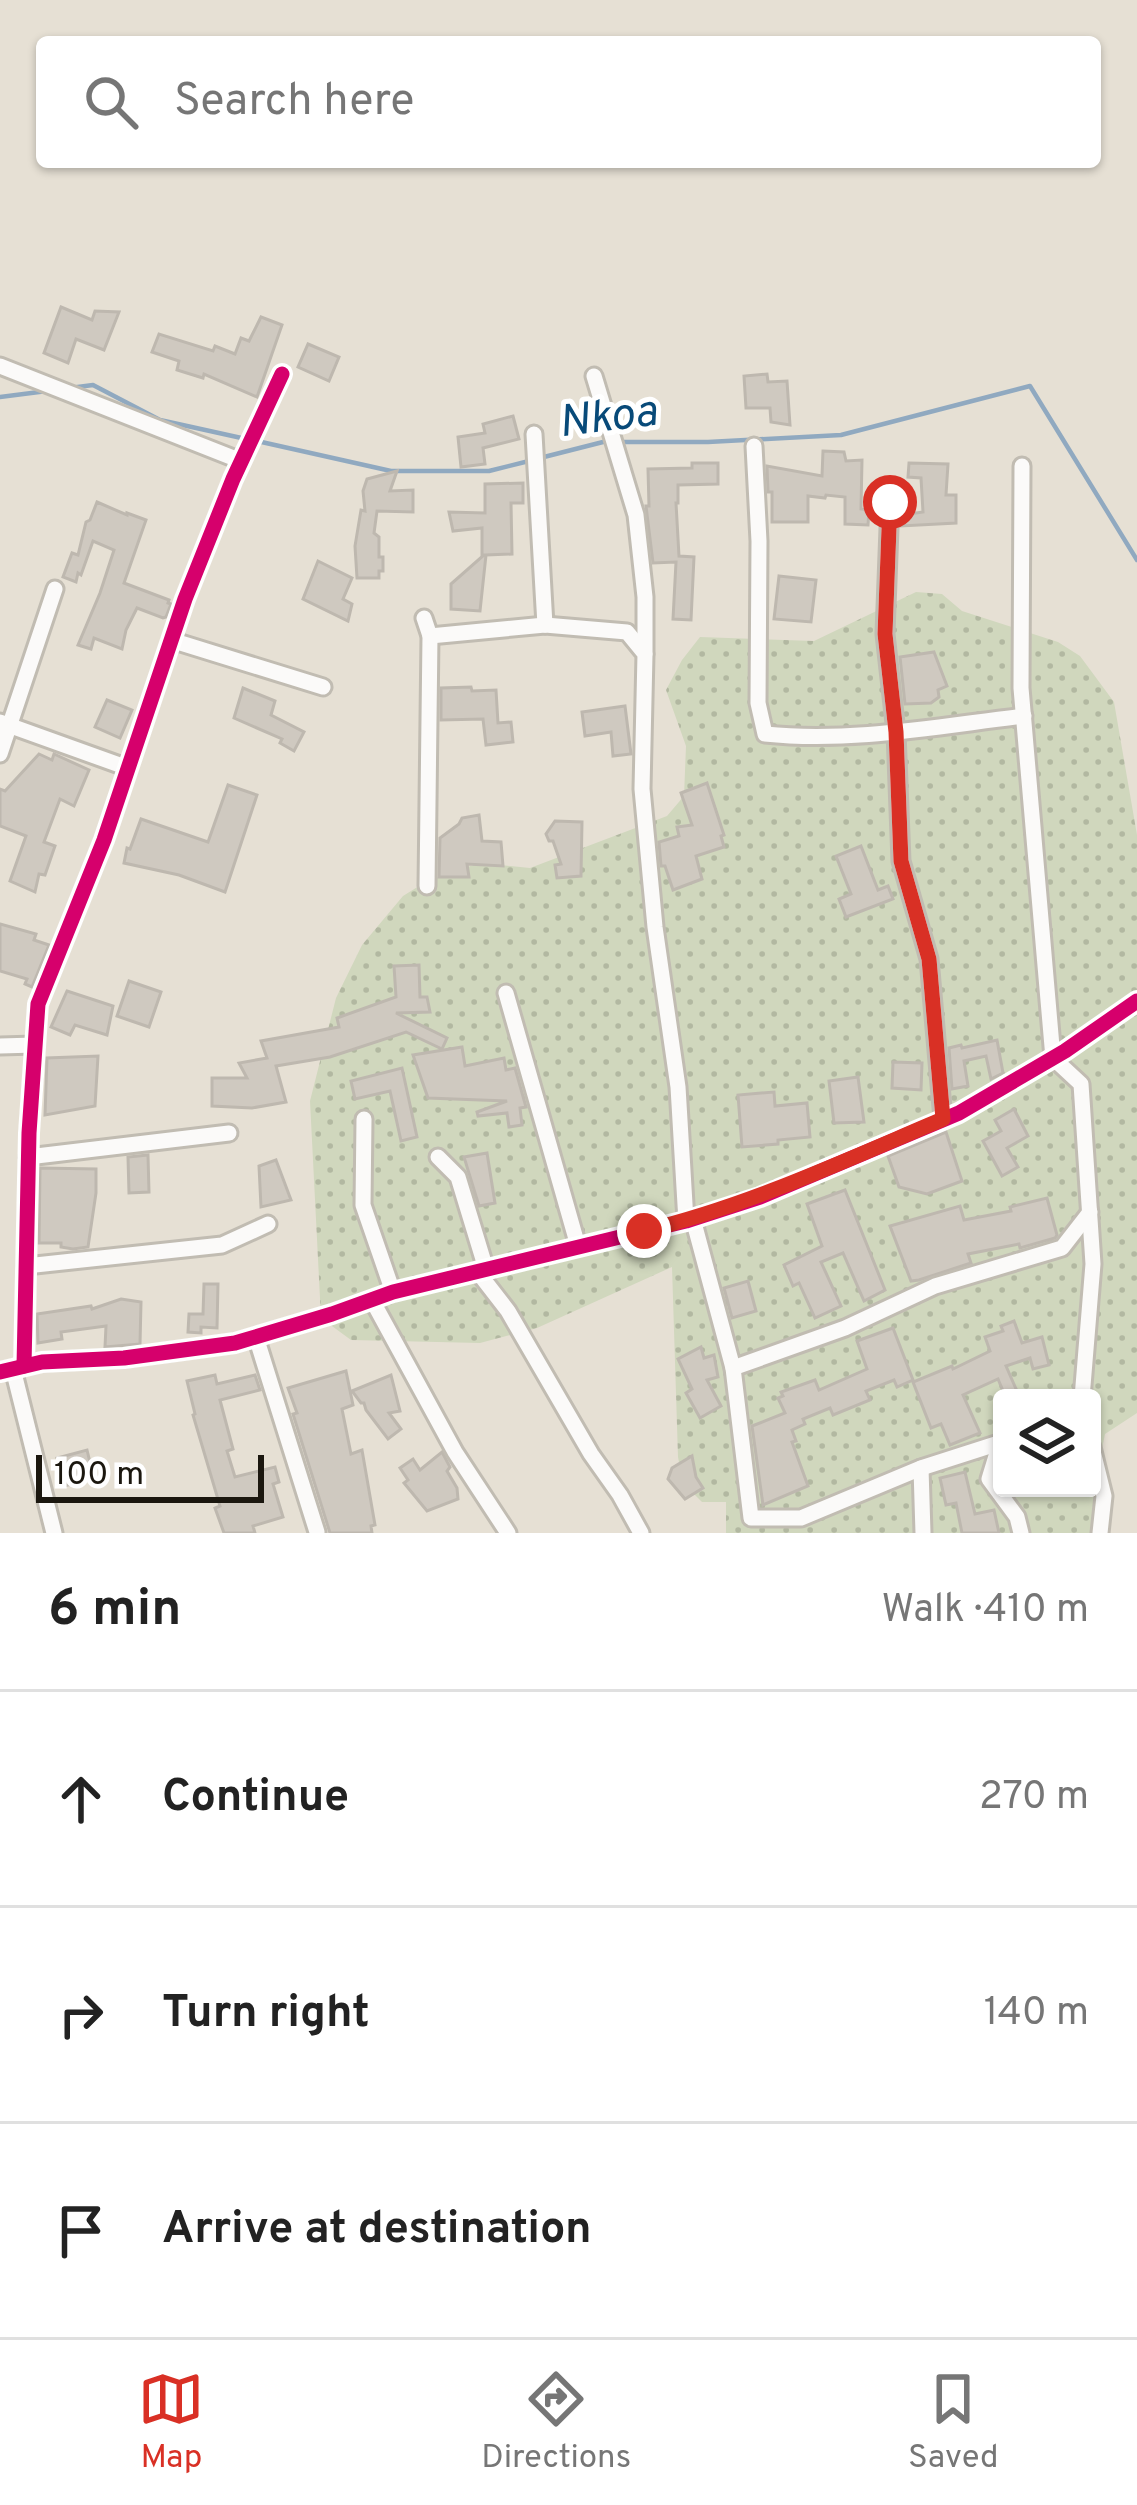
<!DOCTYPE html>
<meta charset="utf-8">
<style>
:root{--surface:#fff;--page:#f6f6f6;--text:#222;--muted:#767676;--line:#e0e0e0;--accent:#d93025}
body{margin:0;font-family:Overpass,sans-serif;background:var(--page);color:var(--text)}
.controls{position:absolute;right:36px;bottom:36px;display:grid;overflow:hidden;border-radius:12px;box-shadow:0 3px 9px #0004}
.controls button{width:108px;height:108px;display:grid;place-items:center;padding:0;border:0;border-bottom:3px solid var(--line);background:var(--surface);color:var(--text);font:60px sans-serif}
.scale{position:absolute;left:36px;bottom:30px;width:228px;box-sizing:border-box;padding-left:12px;border:6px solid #1b170f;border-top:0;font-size:33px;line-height:42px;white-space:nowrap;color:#1b170f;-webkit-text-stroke:9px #fff;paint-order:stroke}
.stop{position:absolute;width:36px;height:36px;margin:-27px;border:9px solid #d93025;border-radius:50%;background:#fff}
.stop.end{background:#d93025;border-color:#fff;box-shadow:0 3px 12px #0008}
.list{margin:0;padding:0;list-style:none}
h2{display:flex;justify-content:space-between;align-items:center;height:156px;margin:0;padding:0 48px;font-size:51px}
h2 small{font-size:39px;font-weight:400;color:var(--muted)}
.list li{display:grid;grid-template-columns:78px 1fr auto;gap:36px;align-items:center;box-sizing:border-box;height:216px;padding:0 48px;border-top:3px solid var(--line)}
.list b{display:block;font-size:45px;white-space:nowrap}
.list em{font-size:39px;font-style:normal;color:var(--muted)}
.icon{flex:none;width:66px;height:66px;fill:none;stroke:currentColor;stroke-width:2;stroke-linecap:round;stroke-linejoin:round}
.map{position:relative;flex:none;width:1137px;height:1533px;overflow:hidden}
.search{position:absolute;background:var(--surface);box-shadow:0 3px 9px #0004;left:36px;right:36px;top:36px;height:132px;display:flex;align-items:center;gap:30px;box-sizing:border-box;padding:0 42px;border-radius:12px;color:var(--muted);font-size:45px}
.sheet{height:804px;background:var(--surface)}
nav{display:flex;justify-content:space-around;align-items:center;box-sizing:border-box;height:168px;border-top:3px solid var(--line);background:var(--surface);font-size:33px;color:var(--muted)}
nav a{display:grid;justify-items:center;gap:6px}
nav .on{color:var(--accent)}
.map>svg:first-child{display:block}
</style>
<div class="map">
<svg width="1137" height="1533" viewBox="0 0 1137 1533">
<defs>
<pattern id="grass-dots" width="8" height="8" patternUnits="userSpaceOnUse" patternTransform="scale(3)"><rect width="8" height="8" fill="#d0d7bd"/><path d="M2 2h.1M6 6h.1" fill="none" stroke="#b2b8a1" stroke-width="1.8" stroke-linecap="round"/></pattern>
</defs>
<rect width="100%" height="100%" fill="#e6e0d4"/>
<path fill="url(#grass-dots)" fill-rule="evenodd" d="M916,592l26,2 20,17 96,31 22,14 34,46 23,133v578l-32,21 -5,25v74h-374v-31h-24l-19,-19 -5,-26 -6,-190 -135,61 -57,15 -129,-3 -30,-22 -11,-217 26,-103 26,-53 41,-49 24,-15 52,-18 51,5 137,-52 17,-20 2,-50 -20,-56 16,-30 18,-23 114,4zM1002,1398h90v90h-90z"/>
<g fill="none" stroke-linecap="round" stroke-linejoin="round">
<g stroke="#90a9c0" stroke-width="4.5">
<polyline points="70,388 93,385 160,420 246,439"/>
<polyline points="0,397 47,391"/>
<polyline points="257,441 391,471 489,471 529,461"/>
<polyline points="540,458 603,442 708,442 841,435 1030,386 1137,560"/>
</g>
</g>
<g fill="#cfc9c0" stroke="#beb8af" stroke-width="3">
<polygon points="61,307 92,320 95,311 119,312 104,350 76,339 68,363 44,353"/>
<polygon points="261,317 282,325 257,397 204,374 203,378 177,370 179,361 152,352 159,334 213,351 215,346 235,354 241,338 249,341"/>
<polygon points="308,344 339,357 329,381 298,367"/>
<polygon points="767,374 768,382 787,381 790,425 771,422 770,408 746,408 744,376"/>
<polygon points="513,416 519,439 483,448 485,464 461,467 458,437 485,433 483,424"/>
<polygon points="823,451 844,452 846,461 862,460 861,509 869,510 868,525 845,524 845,497 826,495 825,498 808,496 808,522 772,522 772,492 768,492 767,466 822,476"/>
<polygon points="692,463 718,463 718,484 678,485 678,503 676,503 679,556 694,557 691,620 673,619 676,562 653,563 646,506 649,506 648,469 692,468"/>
<polygon points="909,463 948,464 946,495 956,495 956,523 901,526 902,515 923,512 921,478 908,477"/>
<polygon points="397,471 390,491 413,490 413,512 377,511 374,533 379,537 379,557 383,557 383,571 379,571 379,578 357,578 355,546 361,510 365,511 363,491 367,479"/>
<polygon points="523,483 523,503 511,503 512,554 486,555 480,611 451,609 451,584 484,555 482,555 482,528 453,531 449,512 485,513 485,484"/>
<polygon points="97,502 127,515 127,513 146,520 124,583 169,600 168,603 171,604 166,617 163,618 137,608 126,630 122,649 94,638 91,649 78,645 100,593 114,550 93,541 81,575 78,573 76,582 63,577 72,553 78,555 86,522 90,520"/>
<polygon points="318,561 352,578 343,599 352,604 348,621 303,599"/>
<polygon points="779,576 816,580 811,622 774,619"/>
<polygon points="934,652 947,686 938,690 939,697 931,703 905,704 900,657"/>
<polygon points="471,687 472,691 496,690 498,723 511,722 513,742 486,745 483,719 441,720 441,688"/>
<polygon points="243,688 275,701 271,715 304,732 294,751 280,743 282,739 234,718"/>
<polygon points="107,700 132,710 120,738 95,727"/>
<polygon points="625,706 631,754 613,756 611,732 585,736 582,712"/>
<polygon points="39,754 52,760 54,754 89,770 74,806 60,799 44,842 55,846 45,875 39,874 35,892 10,881 26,836 0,826 0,789 5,791"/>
<polygon points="707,783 724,835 721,836 724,847 696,856 702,879 673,890 665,866 661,866 659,842 679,836 677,827 692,825 681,793"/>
<polygon points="228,785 257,795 225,892 179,875 124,863 127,848 130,849 141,819 208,842"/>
<polygon points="479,815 482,841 501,842 503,866 467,864 469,877 439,877 440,838 459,824 462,818"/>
<polygon points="555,821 582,822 581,876 557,878 555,865 561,864 553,841 549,841 546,834"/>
<polygon points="861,846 878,890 888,886 893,899 846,917 839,899 851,894 836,856"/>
<polygon points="0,924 36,934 34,940 49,945 32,987 25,984 27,979 0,971"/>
<polygon points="419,965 420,997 427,997 430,1012 396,1013 447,1038 442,1049 406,1032 330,1057 276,1066 286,1102 252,1108 212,1106 212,1078 247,1078 239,1063 267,1058 261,1041 339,1027 337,1018 396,997 394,966"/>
<polygon points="129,981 161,992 149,1027 117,1016"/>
<polygon points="67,991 113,1006 107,1035 75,1025 70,1035 51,1027"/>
<polygon points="997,1040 1003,1073 991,1079 986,1056 964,1061 968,1086 952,1089 949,1048 961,1045 962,1048"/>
<polygon points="462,1047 465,1066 504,1058 506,1070 515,1068 526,1107 520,1108 522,1125 509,1127 507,1113 478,1116 477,1112 507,1101 428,1098 413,1055"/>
<polygon points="98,1056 95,1106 45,1115 47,1058"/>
<polygon points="893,1062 922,1063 921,1090 892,1088"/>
<polygon points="402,1068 417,1137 401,1141 390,1091 355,1099 351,1081"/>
<polygon points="858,1077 864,1122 834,1123 829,1081"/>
<polygon points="774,1092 775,1106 807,1103 810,1137 778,1140 778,1144 742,1147 738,1095"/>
<polygon points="1014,1109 1028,1136 1007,1148 1018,1167 1002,1176 983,1141 1001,1131 995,1120"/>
<polygon points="946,1132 962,1181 927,1194 899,1187 888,1156"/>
<polygon points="487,1153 495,1203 479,1206 464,1157"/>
<polygon points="148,1155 149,1192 129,1193 128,1157"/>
<polygon points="276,1160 291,1200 261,1207 259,1166"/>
<polygon points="40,1168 96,1169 96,1193 88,1247 73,1249 61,1247 61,1243 39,1243"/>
<polygon points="845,1190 885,1290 864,1301 843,1253 821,1262 841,1306 815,1318 799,1283 793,1286 784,1265 822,1246 807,1204"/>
<polygon points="1047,1198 1057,1235 1055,1238 1020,1248 1019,1244 968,1254 971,1263 919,1280 911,1281 890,1226 960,1206 964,1220 1011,1211 1010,1207"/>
<polygon points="748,1281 756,1311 732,1318 724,1288"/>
<polygon points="204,1284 218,1284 217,1328 201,1327 201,1333 188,1332 189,1314 203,1314"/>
<polygon points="121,1299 141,1302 140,1344 105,1347 106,1326 61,1332 62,1339 38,1343 37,1314 91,1306 92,1309"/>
<polygon points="1014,1321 1022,1343 1042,1337 1049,1365 1033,1369 1030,1358 1006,1366 1020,1398 1006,1398 998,1379 963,1395 980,1433 950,1445 941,1424 931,1428 913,1382 952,1366 953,1369 990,1351 985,1337 1003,1331 1001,1326"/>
<polygon points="893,1328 913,1380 897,1387 894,1380 866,1391 870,1400 833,1415 830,1408 803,1419 805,1424 792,1430 796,1441 792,1442 808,1486 763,1505 752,1426 785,1413 778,1398 783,1396 781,1392 815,1380 819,1390 867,1369 857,1341"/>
<polygon points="701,1347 704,1358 714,1355 718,1377 707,1380 721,1406 700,1418 686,1393 692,1389 678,1359"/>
<polygon points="346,1371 353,1405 342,1409 351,1454 362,1450 375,1525 371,1526 372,1533 330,1533 293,1414 297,1413 288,1388"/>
<polygon points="215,1375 217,1384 255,1375 260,1390 220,1400 233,1449 227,1451 235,1477 275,1467 279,1482 273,1484 283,1517 253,1526 255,1533 224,1533 215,1508 220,1506 193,1415 195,1414 187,1381"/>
<polygon points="391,1375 400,1411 389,1413 401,1429 388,1439 366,1410 364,1403 361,1403 352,1391"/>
<polygon points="87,1450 94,1479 64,1486 57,1458"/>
<polygon points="442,1452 450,1467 447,1471 457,1488 458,1499 427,1511 404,1483 408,1480 400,1468 413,1459 420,1470"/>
<polygon points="692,1456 696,1477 703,1488 685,1499 668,1479 672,1468"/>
<polygon points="965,1472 975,1514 994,1510 999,1533 962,1533 956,1503 946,1505 940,1478"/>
</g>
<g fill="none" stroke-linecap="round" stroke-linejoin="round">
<defs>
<g id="street">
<polyline points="0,366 241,461"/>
<polyline points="594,376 636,515 645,597 645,654"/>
<polyline points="534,434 545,625"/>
<path d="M754,446l5,95 -1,162 7,31c86,9 174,-8 259,-18"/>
<polyline points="1022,466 1021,688 1053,1058 1081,1084 1093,1264 1082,1398"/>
<polyline points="890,502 885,634 896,732 901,861 929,959 943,1119"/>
<polyline points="424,618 430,636 427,886"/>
<polyline points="430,636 545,625 627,632 645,654 642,789 655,927 678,1087 686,1221"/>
<polyline points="171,640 323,687"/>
<polyline points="0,722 128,768"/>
<polyline points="0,754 55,589"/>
<polyline points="506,993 578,1246"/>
<polyline points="0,1046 35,1045"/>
<polyline points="364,1119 363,1205 393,1292"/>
<polyline points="28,1157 229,1133"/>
<polyline points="438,1157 458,1177 486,1269"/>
<polyline points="693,1219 733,1368 751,1518 801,1518 921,1468 1002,1442"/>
<polyline points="26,1266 222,1245 268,1224"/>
<polyline points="477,1271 508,1311 591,1454 620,1495 641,1533"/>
<polyline points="372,1300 455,1452 508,1533"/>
<polyline points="256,1337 317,1532"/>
<polyline points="24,1366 29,1133 38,1004 104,840 185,599 233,479 282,374"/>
<polyline points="733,1368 845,1328 935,1286 1062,1248 1090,1212"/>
<polyline points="13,1369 54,1533"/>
<polyline points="0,1372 42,1362 124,1358 235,1343 332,1314 393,1292 686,1221 760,1197 959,1113 1065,1051 1137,1001"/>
<polyline points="1000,1443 989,1479 1017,1517 1021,1533"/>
<polyline points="1092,1447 1104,1496 1100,1533"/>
<polyline points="921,1468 923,1533"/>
</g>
</defs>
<use href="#street" stroke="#c1bcb2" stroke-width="21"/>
<use href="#street" stroke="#fbfaf9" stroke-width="15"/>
<defs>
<g id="cycleway">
<polyline points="24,1366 29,1133 38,1004 104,840 185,599 233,479 282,374"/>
<polyline points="0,1372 42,1362 124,1358 235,1343 332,1314 393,1292 686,1221 760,1197 959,1113 1065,1051 1137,1001"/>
</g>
</defs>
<use href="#cycleway" stroke="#fff" stroke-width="22"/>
<use href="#cycleway" stroke="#d6006c" stroke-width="15"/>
</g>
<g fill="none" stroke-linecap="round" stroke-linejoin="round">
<path stroke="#d93025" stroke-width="15" d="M644,1231c104,-25 200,-70 299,-112l-14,-160 -28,-98 -5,-129 -11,-98 5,-132"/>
</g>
<g text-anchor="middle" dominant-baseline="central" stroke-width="10" stroke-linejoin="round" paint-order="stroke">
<g font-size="45" font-style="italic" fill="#084a79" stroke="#fff">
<text transform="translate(608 419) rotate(-7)">Nkoa</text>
</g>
</g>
</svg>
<div class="controls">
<button><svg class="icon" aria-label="layers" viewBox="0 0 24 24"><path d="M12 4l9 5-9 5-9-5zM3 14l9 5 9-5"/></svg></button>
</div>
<div class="scale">100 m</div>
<div class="stop" style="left:890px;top:502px"></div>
<div class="stop end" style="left:644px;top:1231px"></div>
<div class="search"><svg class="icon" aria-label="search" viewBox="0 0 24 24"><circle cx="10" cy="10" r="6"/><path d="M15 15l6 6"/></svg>Search here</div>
</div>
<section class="sheet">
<h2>6 min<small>Walk · 410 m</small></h2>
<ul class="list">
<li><svg class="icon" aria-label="ahead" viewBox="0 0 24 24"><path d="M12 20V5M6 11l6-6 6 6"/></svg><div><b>Continue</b></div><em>270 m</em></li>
<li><svg class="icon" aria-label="right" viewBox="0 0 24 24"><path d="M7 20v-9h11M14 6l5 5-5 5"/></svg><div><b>Turn right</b></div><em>140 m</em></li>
<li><svg class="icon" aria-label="arrive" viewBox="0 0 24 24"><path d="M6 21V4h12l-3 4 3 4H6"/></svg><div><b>Arrive at destination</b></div></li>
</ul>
</section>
<nav>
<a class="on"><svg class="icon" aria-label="map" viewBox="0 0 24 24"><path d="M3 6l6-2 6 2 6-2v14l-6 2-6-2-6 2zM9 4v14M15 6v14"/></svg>Map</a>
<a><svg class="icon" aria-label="directions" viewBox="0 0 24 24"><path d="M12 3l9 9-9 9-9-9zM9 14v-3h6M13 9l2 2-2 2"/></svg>Directions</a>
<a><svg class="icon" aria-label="saved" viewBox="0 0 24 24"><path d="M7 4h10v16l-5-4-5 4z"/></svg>Saved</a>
</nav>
